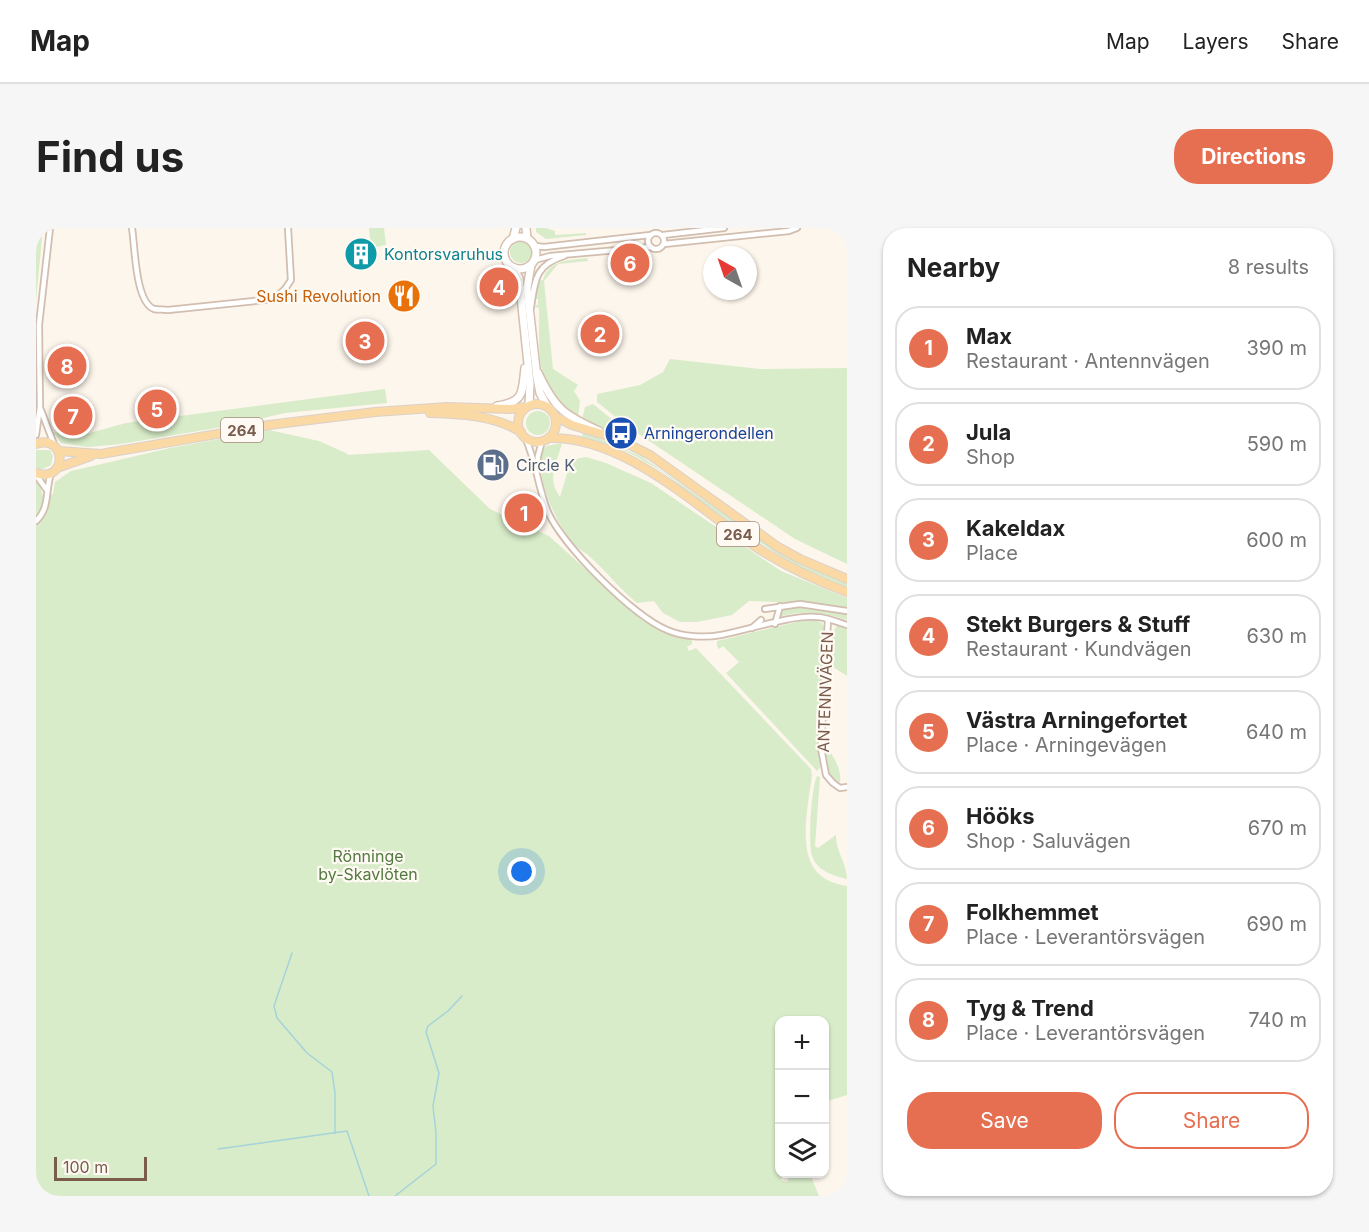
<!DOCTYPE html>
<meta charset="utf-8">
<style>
:root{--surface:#fff;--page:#f6f6f6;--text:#222;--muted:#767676;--line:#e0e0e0;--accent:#e76f51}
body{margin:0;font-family:Inter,sans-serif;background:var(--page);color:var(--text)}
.controls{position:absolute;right:18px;bottom:18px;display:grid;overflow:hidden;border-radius:12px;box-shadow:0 2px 4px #0004}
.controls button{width:54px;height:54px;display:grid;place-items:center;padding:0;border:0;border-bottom:2px solid var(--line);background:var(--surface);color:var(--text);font:30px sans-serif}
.compass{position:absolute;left:667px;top:18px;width:54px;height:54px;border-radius:50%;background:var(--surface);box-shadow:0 2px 4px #0004;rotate:320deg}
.scale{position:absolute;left:18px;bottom:15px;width:93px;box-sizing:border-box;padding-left:6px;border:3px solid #7a5c4d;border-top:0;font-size:16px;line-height:21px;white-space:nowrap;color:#7a5c4d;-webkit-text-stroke:4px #fffaf3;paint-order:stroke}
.you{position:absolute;left:486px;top:644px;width:21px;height:21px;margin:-15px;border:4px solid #fff;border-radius:50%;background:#1a73e8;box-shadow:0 0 0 9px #1a73e833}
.badge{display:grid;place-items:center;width:39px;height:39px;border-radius:50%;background:var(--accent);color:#fff;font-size:20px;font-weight:700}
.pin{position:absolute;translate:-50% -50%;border:3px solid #fff;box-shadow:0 2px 6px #0006}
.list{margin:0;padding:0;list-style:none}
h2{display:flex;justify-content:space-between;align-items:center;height:78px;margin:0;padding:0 24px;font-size:26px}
h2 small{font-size:20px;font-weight:400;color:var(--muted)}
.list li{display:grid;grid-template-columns:39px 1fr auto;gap:18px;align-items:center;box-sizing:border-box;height:84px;margin:0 12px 12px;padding:0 12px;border:2px solid var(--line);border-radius:24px}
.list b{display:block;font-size:22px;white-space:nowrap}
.list p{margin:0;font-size:20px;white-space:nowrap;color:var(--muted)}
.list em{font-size:20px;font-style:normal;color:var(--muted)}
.actions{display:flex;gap:12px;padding:18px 24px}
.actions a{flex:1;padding:14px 0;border:2px solid var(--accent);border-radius:24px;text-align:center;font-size:21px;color:var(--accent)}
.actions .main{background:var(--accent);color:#fff}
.icon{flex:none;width:33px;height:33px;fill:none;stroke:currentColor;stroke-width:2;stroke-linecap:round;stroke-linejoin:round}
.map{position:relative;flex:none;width:811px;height:968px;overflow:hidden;border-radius:24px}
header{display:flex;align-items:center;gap:36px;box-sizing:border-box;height:84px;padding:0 30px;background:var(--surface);border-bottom:2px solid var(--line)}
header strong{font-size:28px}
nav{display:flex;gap:33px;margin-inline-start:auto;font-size:21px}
.intro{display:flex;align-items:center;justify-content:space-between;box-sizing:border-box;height:144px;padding:0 36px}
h1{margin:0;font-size:42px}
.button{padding:15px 27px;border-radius:24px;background:var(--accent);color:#fff;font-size:21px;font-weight:700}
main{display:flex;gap:36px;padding:0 36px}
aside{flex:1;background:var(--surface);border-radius:24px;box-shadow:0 2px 4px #0004}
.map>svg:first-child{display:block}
</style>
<header>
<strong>Map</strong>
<nav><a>Map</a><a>Layers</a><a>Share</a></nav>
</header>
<div class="intro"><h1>Find us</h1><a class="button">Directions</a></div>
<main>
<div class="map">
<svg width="811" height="968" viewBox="0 0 811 968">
<rect width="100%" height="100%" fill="#fdf6ec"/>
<g fill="#d8ecc9">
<polygon points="3,0 7,0 0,72 0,5"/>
<polygon points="333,0 348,0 350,17 335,20"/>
<polygon points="500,0 510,0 519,3 519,7 550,5 550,7 510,11 500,4"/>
<circle cx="485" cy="24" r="11"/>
<path d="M551,30l1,3 -30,3 -14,17 9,88 25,16 -4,6 6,10 -2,18c-6,-5 -14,-9 -19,-15 -25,-26 -19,-64 -20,-96l-4,-1 3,-3v-5h-2l-1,-11 2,-7 6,-1c5,-20 27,-20 44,-22z"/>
<polygon points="634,131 724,141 811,140 811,336 759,311 591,198 561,174 561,166 604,157 627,144"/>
<polygon points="349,161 351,175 249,185 198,197 85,216 52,219 25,215 17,204 50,206 90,195"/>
<path d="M557,176l26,21 3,6c-14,1 -27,-5 -40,-11l3,-13z"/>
<circle cx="502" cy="195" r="12"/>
<path d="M233,202l50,11 29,13 -1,1 82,-5 61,59 59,27 94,85 23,13 8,-2 9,6 9,2v4l-5,3 2,4 7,-3 115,121 1,6c-3,27 -15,75 5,97 8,9 19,12 30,14v209l-22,7 -1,-82h-44v154h5l-5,6 7,2 3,-8h20l9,22h-783v-715l3,2 4,13 10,-2 2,-12 16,-11 35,-8 64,-15z"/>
<polygon points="547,203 606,229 724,311 766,337 811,355 811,359 754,335 694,294 625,243 601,229 581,219 546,208"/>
<path d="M526,215c-5,20 -16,35 -2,54l11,-37 15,-3 20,6 45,20 130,88 66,27v11l-32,-6 -66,-2 -17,14 -35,7h-17l-17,-9 -9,-12 -17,2c-18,-15 -32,-33 -49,-48 -5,-4 -11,-7 -15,-12 -16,-18 -44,-75 -27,-97z"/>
<polygon points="0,222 14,222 17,228 15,237 5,242 0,241"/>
<path d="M767,378l44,7v7c-24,-8 -45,-10 -69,-3l6,-9z"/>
<polygon points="778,392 786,395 788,399 782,519 785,539 781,543 690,445 703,434 687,418 683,421 681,418 681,413 685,412 761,394"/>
<polygon points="801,398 811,401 811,448 797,439 795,443 792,441 796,405"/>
<path d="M792,520c6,10 14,22 12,34h-5l-7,-9 -5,-21z"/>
<path d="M781,548l3,1 -5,69 3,2 18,-13c0,18 10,25 11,44 -13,-3 -30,-8 -35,-23 -4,-14 -1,-67 5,-80z"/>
</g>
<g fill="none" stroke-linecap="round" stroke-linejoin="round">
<g stroke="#a5d3da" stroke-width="1.5">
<polyline points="256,725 238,778 241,790 271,825 296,844 299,865 299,905"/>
<polyline points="182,921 311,903 333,968"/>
<polyline points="359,968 400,936 400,905 397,878 403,845 390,804 392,798 412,783 426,768"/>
</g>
<defs>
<g id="street">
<path d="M96,0c3,18 3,74 22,81 4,1 10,0 14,1l106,-11 11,-10 6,-9 -3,-52"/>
<circle cx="620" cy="13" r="8"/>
<polyline points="627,7 688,0"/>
<polyline points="628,16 753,3 761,0"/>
<polyline points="499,18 508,19 614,7"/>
<polyline points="499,32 514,28 615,19"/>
<path d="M495,79c4,-27 4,-42 33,-51"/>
<polyline points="5,182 19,219"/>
<polyline points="0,207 4,179 3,97 14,0"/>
<path d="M489,209c11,24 13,51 23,75 15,34 85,104 119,118 16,7 38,8 54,5 27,-5 70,-20 95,-18 10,0 21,5 31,8"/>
<polyline points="501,240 502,228 506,213"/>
<polyline points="0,247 10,261"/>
<path d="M0,293c14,-13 9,-29 15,-48"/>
<polyline points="729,381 764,376 811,383"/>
<polyline points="792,391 785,520 790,547 797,555 804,560 811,559"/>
<polyline points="739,396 744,378"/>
<polyline points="716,400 725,392"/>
</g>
<g id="secondary">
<polyline points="490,0 491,10"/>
<circle cx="484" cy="25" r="16"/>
<polyline points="477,11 480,0"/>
<polyline points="495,37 491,60 501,150 504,165 511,178"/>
<polyline points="478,40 483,50 494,155 493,177"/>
<path d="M502,145c17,36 26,42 61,58"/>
<path d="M461,178c28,-4 25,-14 28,-38"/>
</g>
<g id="primary">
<circle cx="501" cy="195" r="19"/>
<path d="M394,185c30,1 64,2 91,19"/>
<polyline points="520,189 536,197 582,211 614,227 742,319 764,331 811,351"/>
<path d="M513,210c76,-2 147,69 207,109 29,19 59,33 91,45"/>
<path d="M0,216c31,-11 32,40 0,29"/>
<polyline points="22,223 65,226 233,197 339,184 411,179 475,181 490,179"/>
<polyline points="21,240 55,228"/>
</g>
</defs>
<use href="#street" stroke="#d1beb0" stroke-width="8"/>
<use href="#secondary" stroke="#d6c0b0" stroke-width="10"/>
<use href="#primary" stroke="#dad1cd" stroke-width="10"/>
<use href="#street" stroke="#fff" stroke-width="4.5"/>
<use href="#secondary" stroke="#fff" stroke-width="7"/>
<use href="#primary" stroke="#fbd9a5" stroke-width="8"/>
</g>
<defs>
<symbol id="building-disc" viewBox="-11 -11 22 22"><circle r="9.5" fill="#0f9aa8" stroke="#fffaf3"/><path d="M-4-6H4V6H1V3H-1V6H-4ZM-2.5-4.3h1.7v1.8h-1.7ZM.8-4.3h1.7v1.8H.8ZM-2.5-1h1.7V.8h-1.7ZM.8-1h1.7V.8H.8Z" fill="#fff"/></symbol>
<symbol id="restaurant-disc" viewBox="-11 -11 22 22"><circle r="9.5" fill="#e8710a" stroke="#fffaf3"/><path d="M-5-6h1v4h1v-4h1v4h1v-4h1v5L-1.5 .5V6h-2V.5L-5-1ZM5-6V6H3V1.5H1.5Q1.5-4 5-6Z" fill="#fff"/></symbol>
<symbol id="bus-disc" viewBox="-11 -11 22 22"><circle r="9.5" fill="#1a4fb4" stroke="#fffaf3"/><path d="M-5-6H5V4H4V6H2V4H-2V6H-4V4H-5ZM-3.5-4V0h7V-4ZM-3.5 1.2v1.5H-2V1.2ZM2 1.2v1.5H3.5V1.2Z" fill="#fff"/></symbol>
<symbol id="fuel-disc" viewBox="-11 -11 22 22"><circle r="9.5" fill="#5c6f8a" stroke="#fffaf3"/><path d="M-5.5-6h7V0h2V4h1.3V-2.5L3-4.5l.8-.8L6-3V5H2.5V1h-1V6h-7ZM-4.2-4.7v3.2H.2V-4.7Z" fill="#fff"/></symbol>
</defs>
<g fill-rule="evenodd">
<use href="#building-disc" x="306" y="7" width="38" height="38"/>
<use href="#restaurant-disc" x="349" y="49" width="38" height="38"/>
<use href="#bus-disc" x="566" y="186" width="38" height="38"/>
<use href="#fuel-disc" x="438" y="218" width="38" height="38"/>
</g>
<g text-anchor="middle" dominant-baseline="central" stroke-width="4.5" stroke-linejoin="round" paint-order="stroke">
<g fill="#fffaf3" stroke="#a28b7f" stroke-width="1.5">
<rect x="185" y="190" width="42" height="24" rx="4.5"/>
<rect x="681" y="294" width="42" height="24" rx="4.5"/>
</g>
<g font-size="15" font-weight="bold" fill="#7a5c4d">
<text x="206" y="202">264</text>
<text x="702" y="306">264</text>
</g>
<g font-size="16" fill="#0d838f" stroke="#fffaf3" text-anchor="start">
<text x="348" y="26">Kontorsvaruhus</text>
</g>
<g font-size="16" fill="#c56008" stroke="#fffaf3" text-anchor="end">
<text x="345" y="68">Sushi Revolution</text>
</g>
<g font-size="16" fill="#164399" stroke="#fffaf3" text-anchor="start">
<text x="608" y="205">Arningerondellen</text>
</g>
<g font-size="16" fill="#4e5e75" stroke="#fffaf3" text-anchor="start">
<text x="480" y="237">Circle K</text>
</g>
<g font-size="16" fill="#7a5c4d" stroke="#fffaf3">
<text transform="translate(789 464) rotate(-88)">ANTENNVÄGEN</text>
</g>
<g font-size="16" fill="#537a41" stroke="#fffaf3">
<text x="332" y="628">Rönninge<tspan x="332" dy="18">by-Skavlöten</tspan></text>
</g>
</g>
</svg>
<div class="controls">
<button>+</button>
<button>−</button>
<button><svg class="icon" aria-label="layers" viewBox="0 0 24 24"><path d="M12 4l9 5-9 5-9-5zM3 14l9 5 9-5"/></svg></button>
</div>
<svg class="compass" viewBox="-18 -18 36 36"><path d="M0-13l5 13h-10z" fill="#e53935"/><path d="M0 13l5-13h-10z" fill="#767676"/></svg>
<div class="scale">100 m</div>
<div class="you"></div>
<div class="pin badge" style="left:488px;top:285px">1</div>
<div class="pin badge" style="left:564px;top:106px">2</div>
<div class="pin badge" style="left:329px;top:113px">3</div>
<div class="pin badge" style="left:463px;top:59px">4</div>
<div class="pin badge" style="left:121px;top:181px">5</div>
<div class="pin badge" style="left:594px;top:35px">6</div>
<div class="pin badge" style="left:37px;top:188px">7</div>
<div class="pin badge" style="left:31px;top:138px">8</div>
</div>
<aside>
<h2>Nearby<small>8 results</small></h2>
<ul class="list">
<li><span class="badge">1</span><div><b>Max</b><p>Restaurant · Antennvägen</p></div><em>390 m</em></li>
<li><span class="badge">2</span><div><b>Jula</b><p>Shop</p></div><em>590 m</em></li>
<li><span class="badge">3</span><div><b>Kakeldax</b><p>Place</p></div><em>600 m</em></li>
<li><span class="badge">4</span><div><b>Stekt Burgers &amp; Stuff</b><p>Restaurant · Kundvägen</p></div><em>630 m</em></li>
<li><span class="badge">5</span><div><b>Västra Arningefortet</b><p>Place · Arningevägen</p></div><em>640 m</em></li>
<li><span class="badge">6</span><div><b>Hööks</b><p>Shop · Saluvägen</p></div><em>670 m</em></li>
<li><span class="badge">7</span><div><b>Folkhemmet</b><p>Place · Leverantörsvägen</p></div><em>690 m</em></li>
<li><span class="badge">8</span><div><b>Tyg &amp; Trend</b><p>Place · Leverantörsvägen</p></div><em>740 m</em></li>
</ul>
<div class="actions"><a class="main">Save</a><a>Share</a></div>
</aside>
</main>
